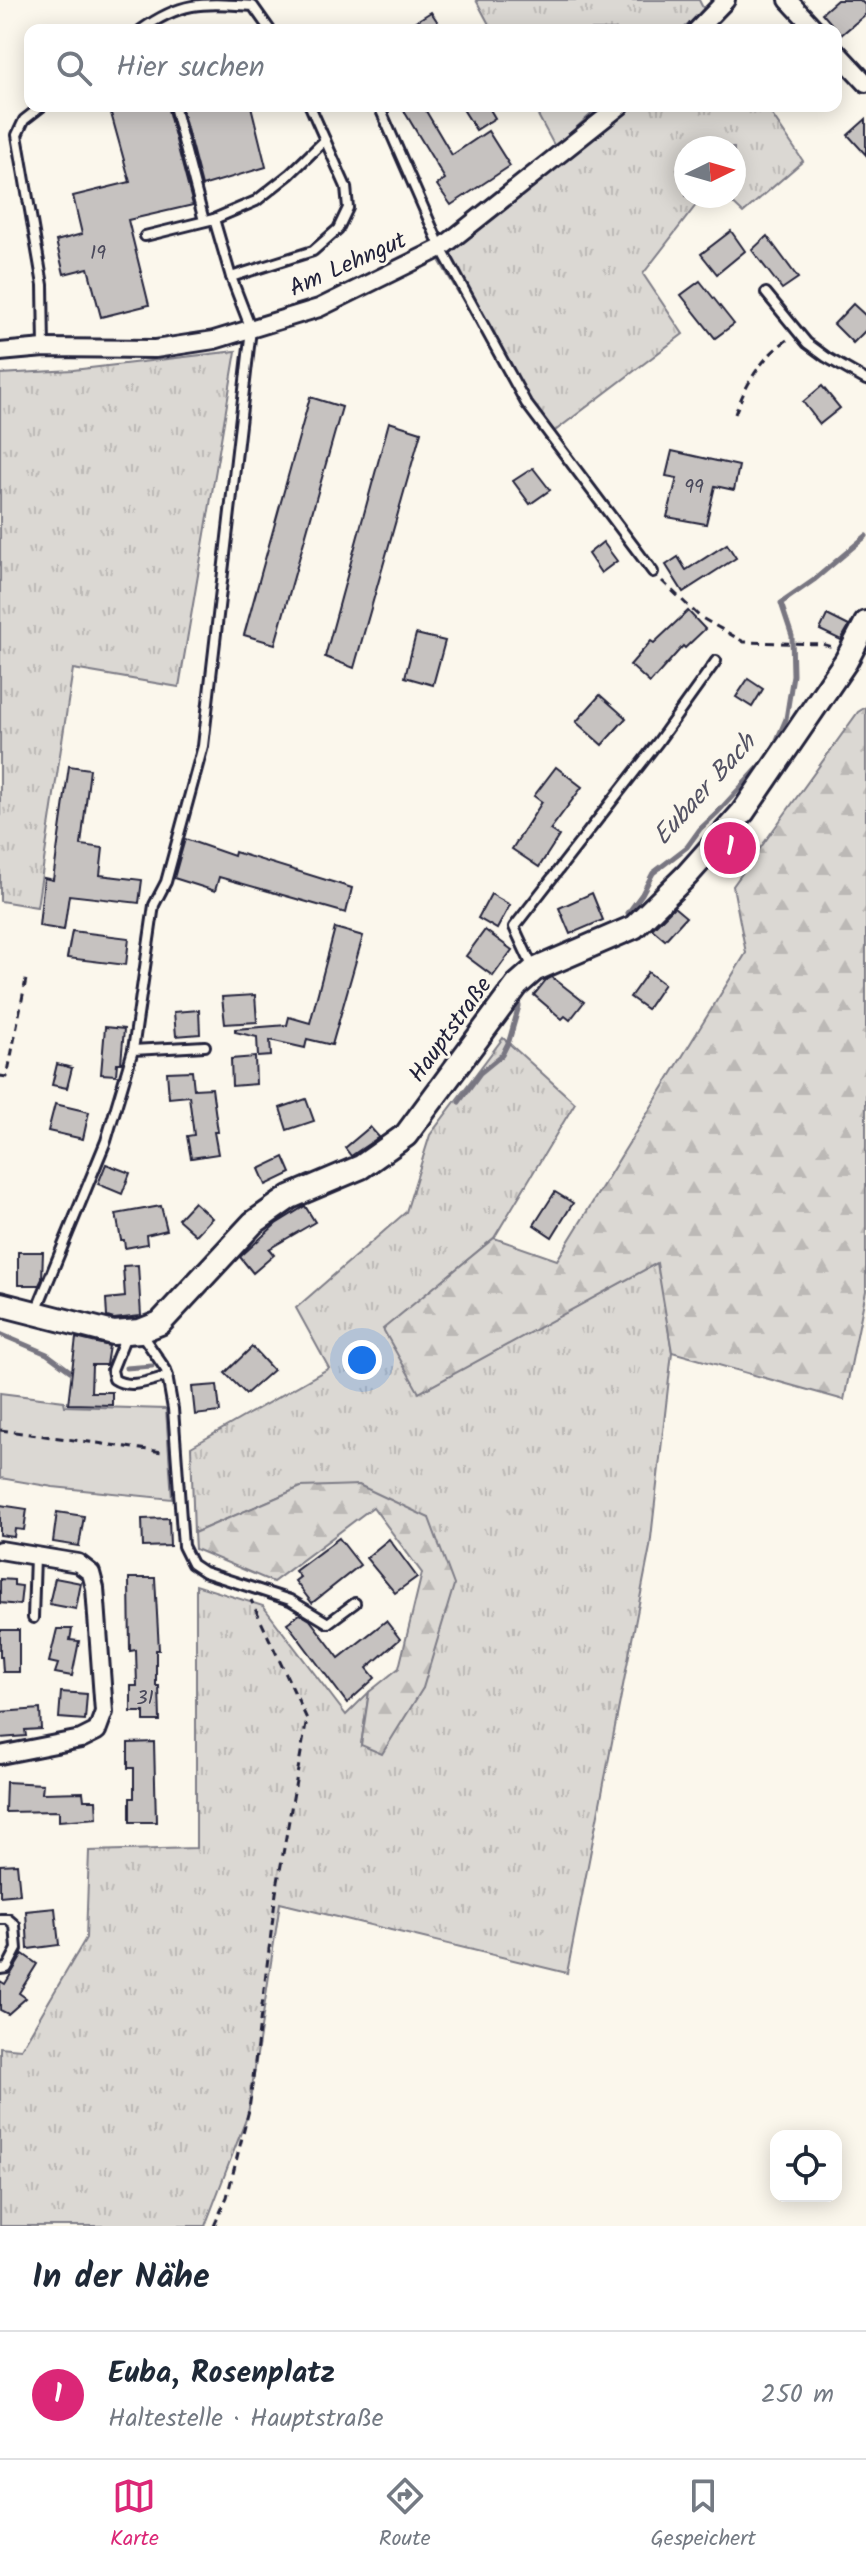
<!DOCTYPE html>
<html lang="de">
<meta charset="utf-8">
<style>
:root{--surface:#fff;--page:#f2f2f3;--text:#1f2937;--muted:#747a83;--line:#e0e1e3;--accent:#db2777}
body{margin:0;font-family:Kalam,sans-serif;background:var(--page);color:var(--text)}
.controls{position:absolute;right:24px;bottom:24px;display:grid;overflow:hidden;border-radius:16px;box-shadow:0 4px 20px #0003}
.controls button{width:72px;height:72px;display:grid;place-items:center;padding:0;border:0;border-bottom:2px solid var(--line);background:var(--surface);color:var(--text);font:40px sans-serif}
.compass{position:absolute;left:674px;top:136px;width:72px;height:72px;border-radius:50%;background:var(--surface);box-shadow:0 4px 20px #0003;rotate:85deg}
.you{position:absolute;left:362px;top:1360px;width:28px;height:28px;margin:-20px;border:6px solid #fff;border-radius:50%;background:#1a73e8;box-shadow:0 0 0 12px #1a73e833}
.badge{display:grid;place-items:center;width:52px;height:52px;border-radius:50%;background:var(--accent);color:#fff;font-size:26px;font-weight:700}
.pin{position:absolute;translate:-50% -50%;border:4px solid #fff;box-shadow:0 2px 8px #0006}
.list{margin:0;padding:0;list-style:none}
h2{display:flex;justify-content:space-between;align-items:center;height:104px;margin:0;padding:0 32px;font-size:34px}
h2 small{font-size:26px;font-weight:400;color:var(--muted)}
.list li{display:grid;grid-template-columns:52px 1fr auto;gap:24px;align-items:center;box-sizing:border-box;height:128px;padding:0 32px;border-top:2px solid var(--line)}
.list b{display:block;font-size:30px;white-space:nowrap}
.list p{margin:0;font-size:26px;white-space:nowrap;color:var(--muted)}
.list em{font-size:26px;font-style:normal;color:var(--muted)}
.icon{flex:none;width:44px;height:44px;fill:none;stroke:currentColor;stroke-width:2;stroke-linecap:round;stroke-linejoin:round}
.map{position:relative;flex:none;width:866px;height:2226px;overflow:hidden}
.search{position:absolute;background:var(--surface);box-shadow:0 4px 20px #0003;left:24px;right:24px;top:24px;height:88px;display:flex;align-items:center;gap:20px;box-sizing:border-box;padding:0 28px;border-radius:16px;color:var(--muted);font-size:30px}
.sheet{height:232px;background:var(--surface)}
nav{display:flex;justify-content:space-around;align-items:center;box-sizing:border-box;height:112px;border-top:2px solid var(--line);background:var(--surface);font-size:22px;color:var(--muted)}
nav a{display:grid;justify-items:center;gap:4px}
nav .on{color:var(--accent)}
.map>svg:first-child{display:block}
</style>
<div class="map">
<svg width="866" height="2226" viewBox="0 0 866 2226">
<defs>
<pattern id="grass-tufts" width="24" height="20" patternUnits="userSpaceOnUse" patternTransform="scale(2)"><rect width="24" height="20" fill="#dbd8d3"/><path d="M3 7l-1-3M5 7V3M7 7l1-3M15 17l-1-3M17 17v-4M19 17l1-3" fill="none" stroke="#bcb9b6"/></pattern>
<pattern id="forest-firs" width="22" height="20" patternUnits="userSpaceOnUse" patternTransform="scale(2)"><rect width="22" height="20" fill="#dbd8d3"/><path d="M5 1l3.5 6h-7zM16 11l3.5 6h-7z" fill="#bcb9b6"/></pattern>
</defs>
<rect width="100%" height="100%" fill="#fbf7ec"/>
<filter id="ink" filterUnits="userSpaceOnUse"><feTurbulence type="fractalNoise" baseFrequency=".0125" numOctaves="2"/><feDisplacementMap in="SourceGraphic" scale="16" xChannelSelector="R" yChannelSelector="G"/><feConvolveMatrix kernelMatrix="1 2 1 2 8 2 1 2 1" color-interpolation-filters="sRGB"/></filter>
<g filter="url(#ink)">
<g fill="url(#grass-tufts)" stroke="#7e7d87" stroke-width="2">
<polygon points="476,0 699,0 704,10 682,30 492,30"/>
<polygon points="533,106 600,106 555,147"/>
<polygon points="626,106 766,106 803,161 743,213 725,196 734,196 734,148 686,148 686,196 703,196 643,274 683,334 547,437 525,406 440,262"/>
<polygon points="236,351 179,687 73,669 37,907 0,901 0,374 73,370"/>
<polygon points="503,1038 575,1103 494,1238 384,1329 420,1392 658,1262 672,1352 650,1547 567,1973 280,1903 248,2114 205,2226 0,2226 0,2047 21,2049 86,1938 89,1851 196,1848 196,1585 263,1606 346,1715 369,1692 361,1745 423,1688 429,1518 301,1487 194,1533 191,1447 329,1368 296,1308 406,1212 430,1135"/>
</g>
<g fill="url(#forest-firs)" stroke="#7e7d87" stroke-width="2">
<polygon points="866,707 866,1291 844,1400 672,1352 657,1263 419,1393 383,1329 494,1238 557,1260 746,953 733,886 858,712"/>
<polygon points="359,1485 429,1518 454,1585 423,1688 382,1754 361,1745 369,1692 399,1668 422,1573 373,1507 273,1582 195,1549 194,1533 301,1487"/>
</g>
<polygon fill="#dbd8d3" stroke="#7e7d87" stroke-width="2" points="0,1393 64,1401 65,1406 166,1409 172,1499 53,1487 0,1478"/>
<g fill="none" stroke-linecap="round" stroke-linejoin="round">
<g stroke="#787681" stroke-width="5">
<polyline points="628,913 642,894 653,873 687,847 700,829 717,813 771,754 786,719 793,675 792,636 781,603 814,580 866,536"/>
<polyline points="459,1102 480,1073 502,1055 509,1041 519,1006"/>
<polyline points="0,1334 47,1354 70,1371"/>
<polyline points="126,1368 152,1366"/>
</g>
</g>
<g fill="#c6c2c0" stroke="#22223b" stroke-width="2">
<polygon points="837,0 860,0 866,6 866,14 841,35 822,13"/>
<polygon points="431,12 443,30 402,30"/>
<polygon points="109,106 167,106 193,205 128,220 149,305 101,317 88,268 64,274 56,241 82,234 73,196 130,182"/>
<polygon points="181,106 251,106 266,167 202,186"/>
<polygon points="401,106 423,106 452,155 488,131 510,166 451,205 437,185 445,179"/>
<polygon points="461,106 488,106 495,118 476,130"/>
<polygon points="866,119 866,155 848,135"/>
<polygon points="731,231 745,251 717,274 701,254"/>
<polygon points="767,236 798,278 782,289 752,250"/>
<polygon points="700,281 734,324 715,338 681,295"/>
<polygon points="853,304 866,316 866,330 853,343 834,324"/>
<polygon points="822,386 840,408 820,424 803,402"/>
<polygon points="310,397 342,407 275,644 244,635"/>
<polygon points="389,422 421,432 354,668 325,657"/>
<polygon points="672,451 739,466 734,490 715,486 706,524 667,517 677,478 666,476"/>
<polygon points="533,468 550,490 530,504 513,481"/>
<polygon points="603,542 617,561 601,573 588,554"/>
<polygon points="727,544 736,558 683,592 666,565 678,557 686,570"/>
<polygon points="688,611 705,629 685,648 683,646 650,683 630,665 651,641 654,643"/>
<polygon points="827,615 849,626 841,640 820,630"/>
<polygon points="416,634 445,641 433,685 405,677"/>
<polygon points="748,679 763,689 752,707 736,697"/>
<polygon points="600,695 626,718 602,745 576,722"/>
<polygon points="69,766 90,769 81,845 103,848 100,875 142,880 139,903 69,895 64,930 39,926 44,878 53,880"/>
<polygon points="556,767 582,787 550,830 559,836 539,867 512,849 542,802 534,796"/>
<polygon points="185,839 234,856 235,852 352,888 346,913 219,877 215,891 174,878"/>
<polygon points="592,893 603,920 570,934 559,908"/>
<polygon points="491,894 510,905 497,929 478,918"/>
<polygon points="674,907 686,917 665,940 652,929"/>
<polygon points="335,928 363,936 332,1045 307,1039 305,1048 270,1040 271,1056 258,1057 257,1037 235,1032 235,1029 287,1025 289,1017 310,1023"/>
<polygon points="485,930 512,950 493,976 466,956"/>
<polygon points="72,931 129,938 126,965 67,958"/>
<polygon points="648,972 664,984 647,1009 630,997"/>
<polygon points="552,977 584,1002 570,1020 565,1016 562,1019 534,995 546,980"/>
<polygon points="255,995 257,1022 225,1024 222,997"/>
<polygon points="199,1010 200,1034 176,1036 174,1012"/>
<polygon points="105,1027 124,1029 121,1063 117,1063 116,1075 101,1074"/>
<polygon points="255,1057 256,1084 232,1086 231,1059"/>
<polygon points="57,1064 72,1068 67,1088 52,1085"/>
<polygon points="192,1071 194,1089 212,1088 218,1132 214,1132 218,1154 191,1158 187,1136 194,1135 189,1096 169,1098 167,1072"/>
<polygon points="306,1099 314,1121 287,1130 280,1108"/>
<polygon points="55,1104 89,1112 83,1139 48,1131"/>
<polygon points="370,1127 379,1137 351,1156 345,1148"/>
<polygon points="284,1157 291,1173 266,1185 259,1169"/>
<polygon points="106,1164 130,1173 122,1194 98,1184"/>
<polygon points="555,1192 573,1203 552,1237 534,1225"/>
<polygon points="194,1202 212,1218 196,1235 178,1219"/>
<polygon points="161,1206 167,1230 146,1235 147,1244 125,1248 124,1240 121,1240 116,1214"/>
<polygon points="305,1206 315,1222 269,1249 274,1255 253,1273 240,1257 276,1224"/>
<polygon points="18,1252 43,1252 42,1279 39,1285 18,1285"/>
<polygon points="138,1265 141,1316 114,1319 107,1317 106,1299 125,1297 123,1266"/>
<polygon points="76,1338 109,1346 106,1365 92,1365 91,1392 112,1392 112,1405 68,1404"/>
<polygon points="252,1347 273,1370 246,1394 225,1373"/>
<polygon points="217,1385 220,1412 195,1415 192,1387"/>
<polygon points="0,1505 27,1509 24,1530 15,1529 14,1537 0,1535"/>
<polygon points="57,1512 84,1516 79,1546 53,1542"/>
<polygon points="169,1518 170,1546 143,1547 142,1519"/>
<polygon points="339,1538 360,1565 312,1603 295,1581 300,1577 295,1571"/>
<polygon points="389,1539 417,1577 395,1593 366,1558"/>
<polygon points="55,1578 81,1583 76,1609 49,1604"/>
<polygon points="129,1578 155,1578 159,1650 156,1650 156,1686 159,1686 160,1721 144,1721 144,1712 131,1712 131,1686 137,1686 136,1650 130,1651"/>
<polygon points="0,1579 14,1580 14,1585 22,1586 20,1605 0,1603"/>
<polygon points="300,1614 310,1620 339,1658 386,1621 400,1639 367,1668 375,1678 347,1703 287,1623"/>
<polygon points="57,1629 72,1629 70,1640 79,1641 72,1676 55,1673 58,1664 49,1662"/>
<polygon points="0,1630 19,1630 19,1672 3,1672 2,1657 0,1657"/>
<polygon points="61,1692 87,1694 85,1720 59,1718"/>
<polygon points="40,1709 41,1729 25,1730 26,1736 0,1738 0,1712"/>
<polygon points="154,1742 156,1822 130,1822 130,1798 134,1798 134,1768 128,1768 128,1743"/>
<polygon points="6,1782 43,1784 42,1793 83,1792 84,1800 96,1800 97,1818 59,1821 59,1811 5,1812"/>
<polygon points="17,1864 20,1894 0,1896 0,1865"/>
<polygon points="55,1908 59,1945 28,1949 26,1911"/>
<polygon points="23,1954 37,1964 19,1993 26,1998 8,2014 0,2010 0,1981 5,1984"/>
</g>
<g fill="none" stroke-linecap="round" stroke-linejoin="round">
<defs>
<g id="lane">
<path d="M141,30c42,-30 63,-27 112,-24l17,24"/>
<polyline points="42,106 24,120 17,135 43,285 44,348"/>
<polyline points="174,106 204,221"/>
<polyline points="379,106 441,248 526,403 653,572"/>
<polyline points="214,219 256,201 290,174 325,140"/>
<polyline points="145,236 214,219 231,277"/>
<polyline points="766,293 807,343 826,357 866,380"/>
<polyline points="533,968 514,927 658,742 716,661"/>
<polyline points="133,1050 154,905 166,882 203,746 251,329 231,277 313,251 338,229 348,208 346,187 310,106"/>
<polyline points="36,1311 106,1141 133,1050 205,1046"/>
<polyline points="140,1332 166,1370 173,1409 183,1546 192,1564 204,1572 290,1600 328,1623 355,1603"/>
<path d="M127,1333l-15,37 2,9c16,11 37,1 54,-3"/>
<polyline points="33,1618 35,1556"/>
<polyline points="0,1919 8,1919 15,1925 17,1949 7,1968 0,1969"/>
</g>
<g id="street">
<polyline points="788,0 816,30"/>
<polyline points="697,30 726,0"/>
<polyline points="836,51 866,83"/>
<polyline points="0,352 44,348 155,349 214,340 319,308 441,248 620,106"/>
<polyline points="0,1550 78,1563 91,1573 95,1588 104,1712 97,1731 81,1739 0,1755"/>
</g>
<polyline id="secondary" points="0,1304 113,1333 140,1331 160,1323 253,1223 290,1197 361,1167 406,1135 517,985 534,970 634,927 687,875 743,812 846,661 866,623"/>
</defs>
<use href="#lane" stroke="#22223b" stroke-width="14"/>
<use href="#street" stroke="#22223b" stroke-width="22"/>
<use href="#secondary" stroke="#22223b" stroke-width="28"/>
<g stroke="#22223b" stroke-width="3" stroke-dasharray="8 6" stroke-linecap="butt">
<path d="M735,414c11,-30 25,-55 52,-74"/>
<polyline points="662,581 700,617 744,642 822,644 833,647"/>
<polyline points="0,1076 7,1077 27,974"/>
<polyline points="0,1430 163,1452"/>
<polyline points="214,2226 227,2197 249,2110 276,1893 307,1719 251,1600"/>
</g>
<use href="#lane" stroke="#fbf7ec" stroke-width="8"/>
<use href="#street" stroke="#fbf7ec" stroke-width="16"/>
<use href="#secondary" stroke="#fbf7ec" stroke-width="22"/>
</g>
</g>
<g text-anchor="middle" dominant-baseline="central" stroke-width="6" stroke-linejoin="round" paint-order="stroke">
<g font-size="20" fill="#4b4a5c">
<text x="98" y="254">19</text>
<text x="694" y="488">99</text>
<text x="145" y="1699">31</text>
</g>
<g font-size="24" fill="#22223b" stroke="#fbf7ec">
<text transform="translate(348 265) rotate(-24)">Am Lehngut</text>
<text transform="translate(451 1030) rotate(-54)">Hauptstraße</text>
</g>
<g font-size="26" font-style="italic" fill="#545364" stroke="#fbf7ec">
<text transform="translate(705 790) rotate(-48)">Eubaer Bach</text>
</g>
</g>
</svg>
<div class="controls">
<button><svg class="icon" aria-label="locate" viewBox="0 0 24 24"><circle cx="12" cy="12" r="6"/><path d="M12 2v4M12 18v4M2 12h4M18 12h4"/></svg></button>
</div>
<svg class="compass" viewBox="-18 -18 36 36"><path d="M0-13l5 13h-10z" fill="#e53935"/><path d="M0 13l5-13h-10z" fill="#747a83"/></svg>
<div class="you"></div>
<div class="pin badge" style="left:730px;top:848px">1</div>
<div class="search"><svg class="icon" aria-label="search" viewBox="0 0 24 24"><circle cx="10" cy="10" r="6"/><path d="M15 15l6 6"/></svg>Hier suchen</div>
</div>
<section class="sheet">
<h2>In der Nähe<small></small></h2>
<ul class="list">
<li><span class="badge">1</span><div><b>Euba, Rosenplatz</b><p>Haltestelle · Hauptstraße</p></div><em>250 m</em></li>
</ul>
</section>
<nav>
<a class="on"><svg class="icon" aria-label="map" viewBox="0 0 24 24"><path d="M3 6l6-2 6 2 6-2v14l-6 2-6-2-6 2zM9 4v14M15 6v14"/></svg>Karte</a>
<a><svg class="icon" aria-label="directions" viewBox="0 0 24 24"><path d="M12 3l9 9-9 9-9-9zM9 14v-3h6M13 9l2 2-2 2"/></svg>Route</a>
<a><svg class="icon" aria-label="saved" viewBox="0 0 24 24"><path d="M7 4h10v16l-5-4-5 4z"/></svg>Gespeichert</a>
</nav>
